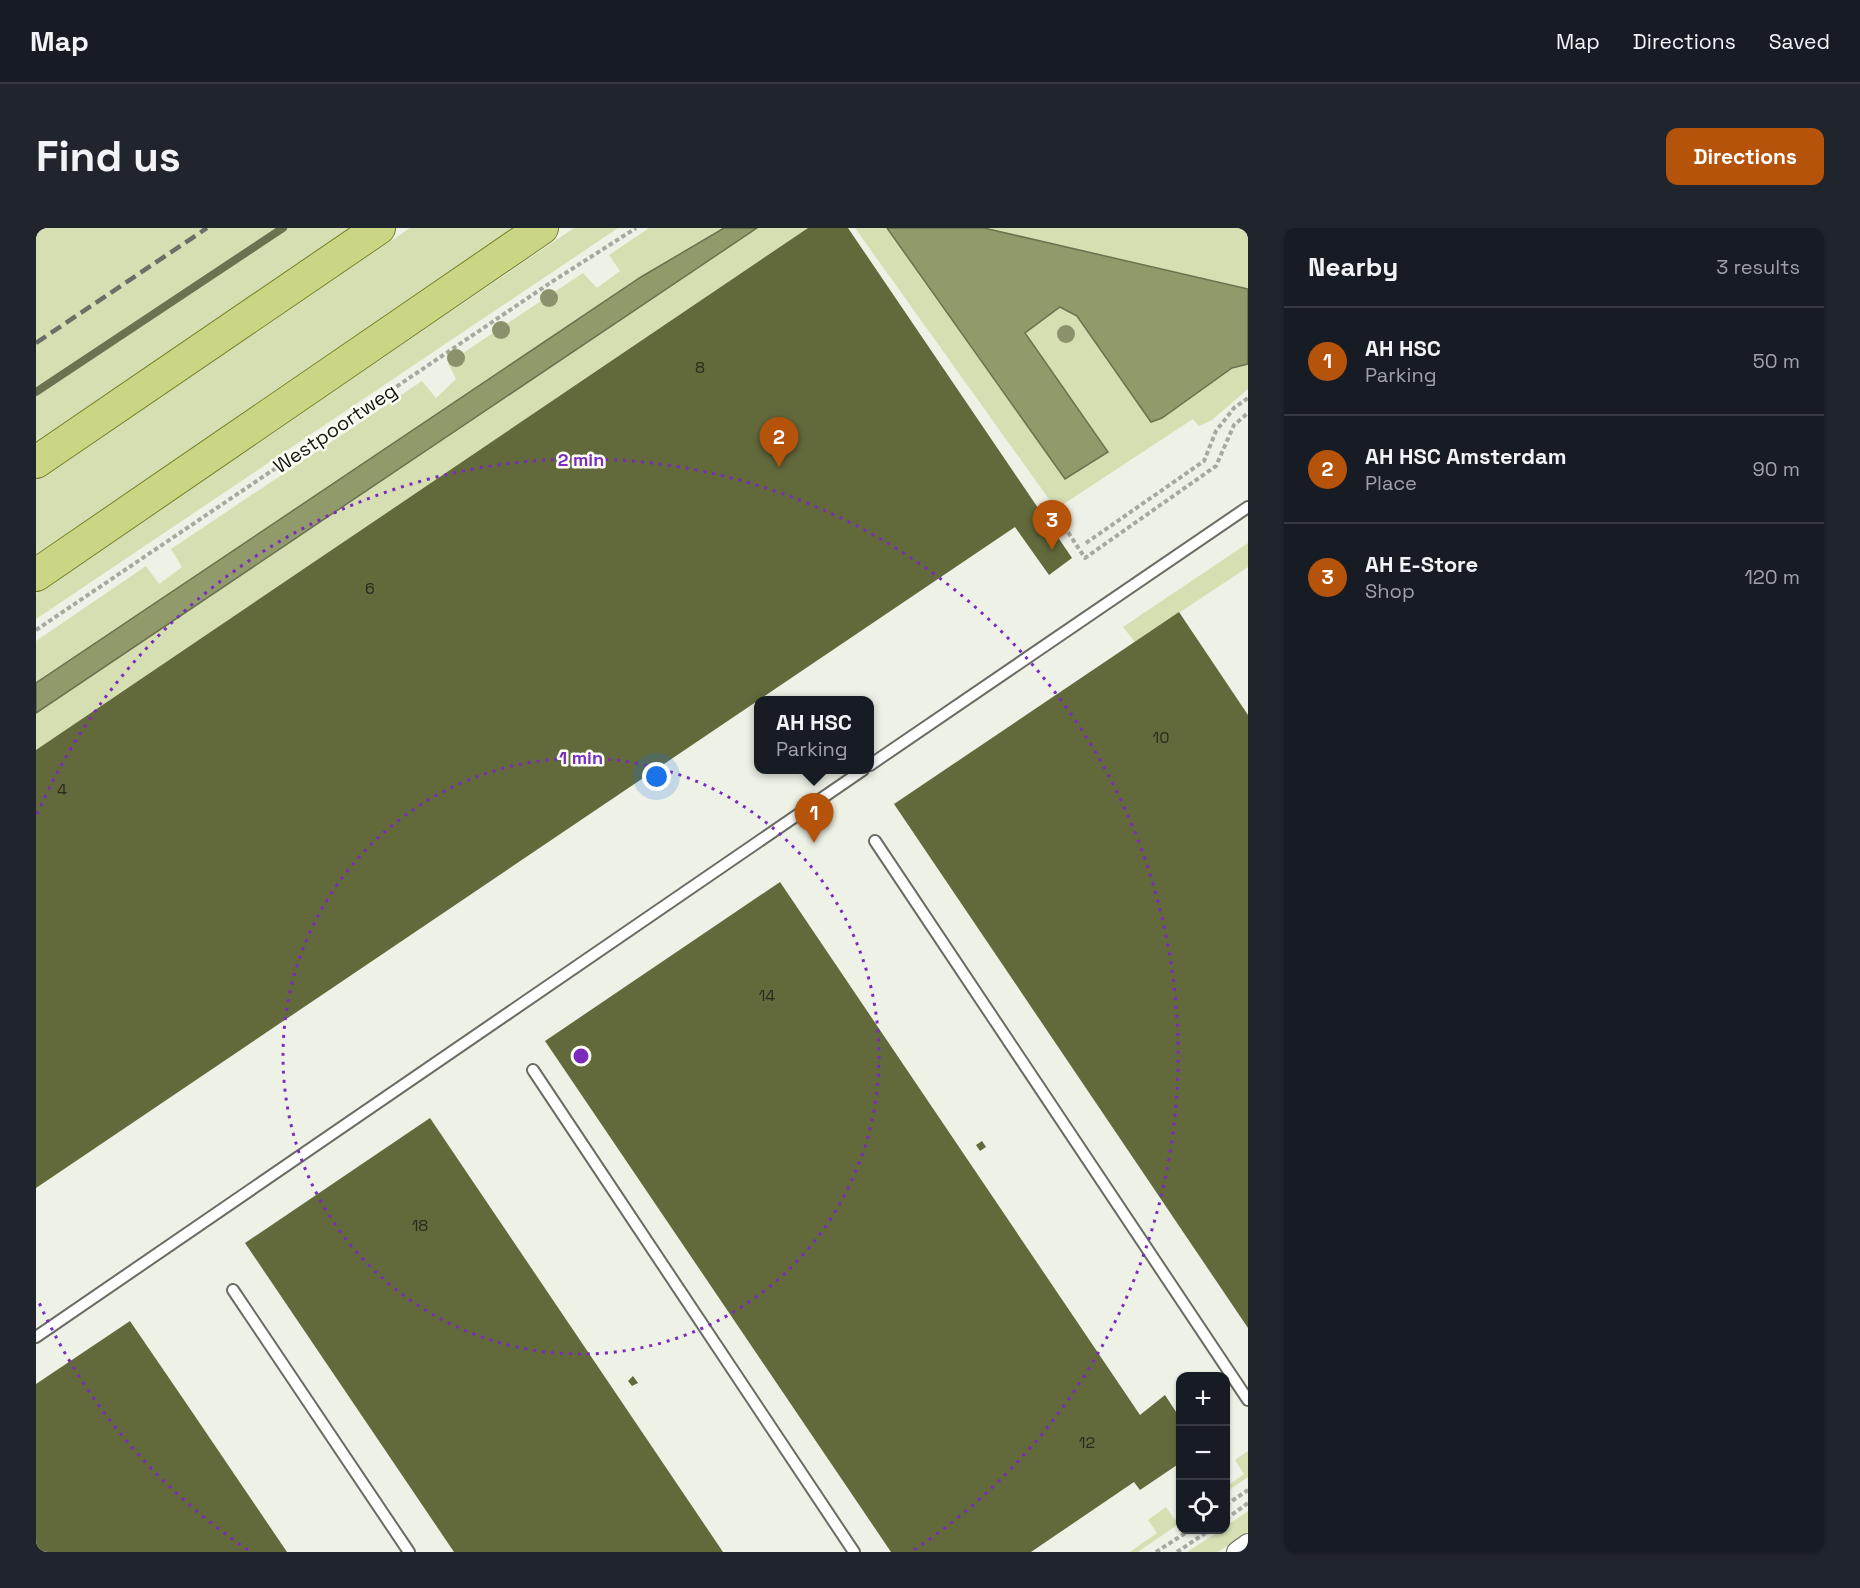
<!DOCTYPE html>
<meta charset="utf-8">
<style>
:root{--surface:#171b24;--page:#20242c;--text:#f1f3f6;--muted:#9ea1a6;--line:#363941;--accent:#b45309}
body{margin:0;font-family:"Space Grotesk",sans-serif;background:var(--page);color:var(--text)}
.controls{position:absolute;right:18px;bottom:18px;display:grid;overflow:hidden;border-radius:12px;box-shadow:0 2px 4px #0004}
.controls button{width:54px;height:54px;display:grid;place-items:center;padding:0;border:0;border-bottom:2px solid var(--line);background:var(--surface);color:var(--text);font:30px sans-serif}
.you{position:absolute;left:621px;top:549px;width:21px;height:21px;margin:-15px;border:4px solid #fff;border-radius:50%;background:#1a73e8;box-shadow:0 0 0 9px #1a73e833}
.badge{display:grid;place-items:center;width:39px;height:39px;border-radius:50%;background:var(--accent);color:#fff;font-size:20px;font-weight:700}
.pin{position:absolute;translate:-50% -50px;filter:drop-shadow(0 2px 3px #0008)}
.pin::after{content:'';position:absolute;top:32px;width:21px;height:18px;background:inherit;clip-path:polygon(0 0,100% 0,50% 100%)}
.popup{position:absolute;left:718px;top:468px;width:120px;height:78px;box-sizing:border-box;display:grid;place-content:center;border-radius:12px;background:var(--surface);filter:drop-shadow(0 2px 4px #0005);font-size:20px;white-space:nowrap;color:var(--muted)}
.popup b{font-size:22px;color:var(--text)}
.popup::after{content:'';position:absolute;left:50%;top:100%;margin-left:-12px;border:12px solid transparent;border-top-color:var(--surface)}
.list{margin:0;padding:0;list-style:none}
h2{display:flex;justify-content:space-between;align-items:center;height:78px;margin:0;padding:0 24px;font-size:26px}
h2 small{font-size:20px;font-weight:400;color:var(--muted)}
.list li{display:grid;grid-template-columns:39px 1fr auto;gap:18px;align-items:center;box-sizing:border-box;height:108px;padding:0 24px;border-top:2px solid var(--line)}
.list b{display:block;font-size:22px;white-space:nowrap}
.list p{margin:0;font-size:20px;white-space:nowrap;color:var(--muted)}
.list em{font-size:20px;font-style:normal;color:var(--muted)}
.icon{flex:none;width:33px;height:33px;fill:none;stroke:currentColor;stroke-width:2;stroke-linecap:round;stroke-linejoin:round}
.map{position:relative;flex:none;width:1212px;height:1324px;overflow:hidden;border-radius:12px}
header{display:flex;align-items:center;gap:36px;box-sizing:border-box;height:84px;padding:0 30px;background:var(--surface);border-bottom:2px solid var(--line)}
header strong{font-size:28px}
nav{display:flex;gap:33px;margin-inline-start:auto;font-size:21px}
.intro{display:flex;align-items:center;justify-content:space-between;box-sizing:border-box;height:144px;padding:0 36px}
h1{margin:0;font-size:42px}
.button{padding:15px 27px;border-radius:12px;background:var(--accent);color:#fff;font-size:21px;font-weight:700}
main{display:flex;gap:36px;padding:0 36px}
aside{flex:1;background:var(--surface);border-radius:12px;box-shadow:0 2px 4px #0004}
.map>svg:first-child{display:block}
</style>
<header>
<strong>Map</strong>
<nav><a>Map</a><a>Directions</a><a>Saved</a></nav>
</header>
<div class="intro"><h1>Find us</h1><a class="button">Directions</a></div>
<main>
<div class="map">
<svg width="1212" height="1324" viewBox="0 0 1212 1324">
<rect width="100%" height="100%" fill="#eef1e6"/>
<g fill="#d5dfb2">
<polygon points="0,0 318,0 0,213"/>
<polygon points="374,0 486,0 0,332 0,251"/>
<polygon points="538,0 582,0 0,391 0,365"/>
<polygon points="613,0 688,0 605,49 0,455 0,413 110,338 123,356 146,339 135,321 386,153 400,170 420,151 412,135 547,45 561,60 584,43 573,27"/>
<polygon points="721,0 787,0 0,523 0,485"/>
<polygon points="819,0 851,0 1029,251 1071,224 989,105 1025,78 1041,88 1115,194 1126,190 1196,140 1212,136 1212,161 1176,192 1163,198 1157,191 1020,281"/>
<polygon points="948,0 1212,0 1212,61 950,1"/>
<polygon points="1212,315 1212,339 1099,414 1087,399"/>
<polygon points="1212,1223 1212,1249 1190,1264 1190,1259 1208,1246 1199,1232"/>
<polygon points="1130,1279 1139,1292 1144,1289 1144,1295 1102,1324 1094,1324 1121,1305 1112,1292"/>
<polygon points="1212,1283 1212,1304 1182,1324 1151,1324 1185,1302 1190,1302 1190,1298"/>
</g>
<g fill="#909a6a" stroke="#6b7250" stroke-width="1.5">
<polygon points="688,0 721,0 0,485 0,455 605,49"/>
<polygon points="851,0 948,0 1212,61 1212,136 1196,140 1126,190 1115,194 1041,88 1024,79 989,105 1072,224 1029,251"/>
</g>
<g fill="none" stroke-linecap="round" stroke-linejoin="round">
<polyline stroke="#6b7250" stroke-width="8" points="0,164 247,0"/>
</g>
<g fill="#626a3c">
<polygon points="772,0 812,0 1036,330 1013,347 979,299 0,960 0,522"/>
<polygon points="1143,384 1212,487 1212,1100 858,576"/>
<polygon points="744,654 1104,1187 1129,1167 1144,1190 1144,1235 1104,1262 1098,1254 995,1324 855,1324 509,813"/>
<polygon points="394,890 579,1164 687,1324 418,1324 209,1015"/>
<polygon points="946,913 950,919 944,923 940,917"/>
<polygon points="94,1093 148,1172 251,1324 0,1324 0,1156"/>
<polygon points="597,1148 602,1155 596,1158 592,1153"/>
</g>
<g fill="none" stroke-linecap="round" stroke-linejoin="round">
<defs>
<g id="lane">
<polyline points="834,537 1212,279"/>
<polyline points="839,613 1212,1172"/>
<polyline points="497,842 818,1324"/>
<polyline points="197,1062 373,1324"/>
<polyline points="0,1109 827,542"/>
</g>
<polyline id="street" points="1201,1324 1212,1316"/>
<g id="primary">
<polyline points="0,234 343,0"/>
<polyline points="0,347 506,0"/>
</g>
</defs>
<use href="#lane" stroke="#6a6c63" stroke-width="14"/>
<use href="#street" stroke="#6a6c63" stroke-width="22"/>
<use href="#primary" stroke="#758127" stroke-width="34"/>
<g stroke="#a6a9a0" stroke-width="4" stroke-dasharray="4.5 3" stroke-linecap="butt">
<polyline points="1028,298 1049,330 1180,238 1198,197 1212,185"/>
<polyline points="1050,315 1168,233 1180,203 1198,180 1212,170"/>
<polyline points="0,402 514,55 600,0"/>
<polyline points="1190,1277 1212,1262"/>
<polyline points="1190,1291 1212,1275"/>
<polyline points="1120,1324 1154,1302"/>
<polyline points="1141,1324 1174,1302"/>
</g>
<use href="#lane" stroke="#fff" stroke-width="10"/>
<use href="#street" stroke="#fff" stroke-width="20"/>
<use href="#primary" stroke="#cbd685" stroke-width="32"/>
<polyline stroke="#6c6e67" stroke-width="4.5" stroke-dasharray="12 6" stroke-linecap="butt" points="0,115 171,0"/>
</g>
<g fill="#8b916b">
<circle cx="513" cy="70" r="9"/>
<circle cx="465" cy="102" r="9"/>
<circle cx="1030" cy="106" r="9"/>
<circle cx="420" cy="130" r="9"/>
</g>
<g fill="none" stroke="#7b2cbf" stroke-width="3" stroke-dasharray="3 6">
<circle cx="545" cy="828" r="298"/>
<path d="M212 1322A596 596 0 0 1 1 1070M1 586A596 596 0 1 1 878 1322"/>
</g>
<g text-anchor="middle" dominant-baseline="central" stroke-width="5" stroke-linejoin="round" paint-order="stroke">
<g font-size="16" fill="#282b1c">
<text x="664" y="139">8</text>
<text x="334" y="360">6</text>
<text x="1125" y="509">10</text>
<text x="26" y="561">4</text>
<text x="731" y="767">14</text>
<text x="384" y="997">18</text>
<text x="1051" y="1214">12</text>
</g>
<g font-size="20" fill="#151612" stroke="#fcfef3">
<text transform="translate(299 200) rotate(-34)">Westpoortweg</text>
</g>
</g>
<circle cx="545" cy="828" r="9" fill="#7b2cbf" stroke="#fcfef3" stroke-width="3"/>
<g font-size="18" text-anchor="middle" font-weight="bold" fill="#7b2cbf" stroke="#fcfef3" stroke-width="5" stroke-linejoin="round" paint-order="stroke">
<text x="545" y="238">2 min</text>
<text x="545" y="536">1 min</text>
</g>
</svg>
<div class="controls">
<button>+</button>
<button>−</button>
<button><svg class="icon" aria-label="locate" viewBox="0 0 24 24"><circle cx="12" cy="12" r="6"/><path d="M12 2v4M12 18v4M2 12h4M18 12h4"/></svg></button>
</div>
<div class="you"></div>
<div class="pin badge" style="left:778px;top:615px">1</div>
<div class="popup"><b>AH HSC</b>Parking</div>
<div class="pin badge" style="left:743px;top:239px">2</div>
<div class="pin badge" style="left:1016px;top:322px">3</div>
</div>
<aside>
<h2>Nearby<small>3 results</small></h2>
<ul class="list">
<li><span class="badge">1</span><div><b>AH HSC</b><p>Parking</p></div><em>50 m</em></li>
<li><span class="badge">2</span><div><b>AH HSC Amsterdam</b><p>Place</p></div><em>90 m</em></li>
<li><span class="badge">3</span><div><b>AH E-Store</b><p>Shop</p></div><em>120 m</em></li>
</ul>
</aside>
</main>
